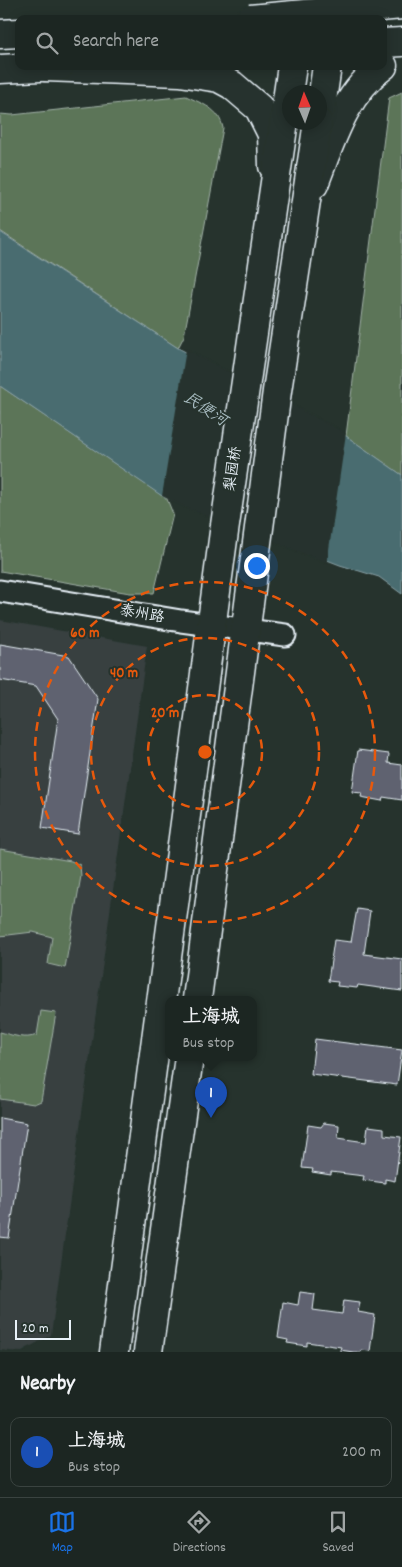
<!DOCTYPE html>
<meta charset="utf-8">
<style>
:root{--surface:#1c2622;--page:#29322f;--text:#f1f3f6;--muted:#a0a5a5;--line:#3a4340;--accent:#1a73e8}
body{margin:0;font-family:Dekko,"LXGW WenKai TC",sans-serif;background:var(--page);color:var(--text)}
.compass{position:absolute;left:282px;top:85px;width:45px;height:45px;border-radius:50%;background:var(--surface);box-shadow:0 2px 12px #0003;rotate:358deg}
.scale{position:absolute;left:15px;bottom:12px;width:56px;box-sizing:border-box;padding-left:5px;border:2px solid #e8f1f8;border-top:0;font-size:14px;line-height:18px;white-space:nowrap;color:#e8f1f8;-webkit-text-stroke:4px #26332d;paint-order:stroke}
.you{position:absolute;left:256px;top:565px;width:18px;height:18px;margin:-12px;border:4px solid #fff;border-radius:50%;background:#1a73e8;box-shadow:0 0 0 8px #1a73e833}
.badge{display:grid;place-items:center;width:32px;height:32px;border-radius:50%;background:var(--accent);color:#fff;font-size:16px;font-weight:700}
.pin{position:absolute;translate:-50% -41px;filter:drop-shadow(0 1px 2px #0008)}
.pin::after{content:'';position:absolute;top:26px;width:18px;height:15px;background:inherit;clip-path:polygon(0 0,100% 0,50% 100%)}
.popup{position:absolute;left:165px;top:996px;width:92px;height:65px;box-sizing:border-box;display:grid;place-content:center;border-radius:10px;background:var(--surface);filter:drop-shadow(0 1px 4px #0005);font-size:16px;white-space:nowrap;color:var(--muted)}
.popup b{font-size:19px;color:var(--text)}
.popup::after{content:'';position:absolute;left:50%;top:100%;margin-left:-10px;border:10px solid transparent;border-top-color:var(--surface)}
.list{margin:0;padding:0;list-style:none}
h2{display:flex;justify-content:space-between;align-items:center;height:65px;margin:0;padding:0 20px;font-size:21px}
h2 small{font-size:16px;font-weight:400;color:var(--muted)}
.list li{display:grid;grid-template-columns:32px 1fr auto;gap:15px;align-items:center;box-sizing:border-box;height:70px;margin:0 10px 10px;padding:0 10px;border:1px solid var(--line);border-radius:10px}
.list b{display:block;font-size:19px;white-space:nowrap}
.list p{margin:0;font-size:16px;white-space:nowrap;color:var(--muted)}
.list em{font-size:16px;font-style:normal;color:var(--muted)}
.icon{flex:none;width:28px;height:28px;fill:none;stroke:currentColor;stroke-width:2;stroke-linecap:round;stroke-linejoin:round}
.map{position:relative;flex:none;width:402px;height:1352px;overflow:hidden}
.search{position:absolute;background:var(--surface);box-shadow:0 2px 12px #0003;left:15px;right:15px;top:15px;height:55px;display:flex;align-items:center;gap:12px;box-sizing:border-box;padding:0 18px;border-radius:10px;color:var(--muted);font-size:19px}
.sheet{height:145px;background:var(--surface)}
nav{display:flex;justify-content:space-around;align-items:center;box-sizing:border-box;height:70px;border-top:1px solid var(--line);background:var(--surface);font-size:14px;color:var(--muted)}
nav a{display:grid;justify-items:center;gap:2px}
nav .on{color:var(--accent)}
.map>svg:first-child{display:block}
</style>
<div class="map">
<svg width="402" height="1352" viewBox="0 0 402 1352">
<rect width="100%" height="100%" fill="#26332d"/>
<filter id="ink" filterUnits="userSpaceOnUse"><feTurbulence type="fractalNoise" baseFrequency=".02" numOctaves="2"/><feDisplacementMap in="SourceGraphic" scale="10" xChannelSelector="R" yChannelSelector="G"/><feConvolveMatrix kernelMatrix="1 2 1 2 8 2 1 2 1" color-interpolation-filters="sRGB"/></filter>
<g filter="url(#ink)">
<polygon fill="#374141" points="0,620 147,646 51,1335 20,1352 0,1350"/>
<g fill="#5c7458" stroke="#a2b2a8">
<polygon points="402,92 402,475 346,436 389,98"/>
<path d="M186,96c16,8 33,12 37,32l-39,208 -6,12 -178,-117v-117l12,1z"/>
<polygon points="0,386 167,499 173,514 154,593 130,593 0,571"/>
<polygon points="0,849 71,861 80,865 81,876 65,968 48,964 52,937 33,932 0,936"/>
<path d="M41,1011l15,2 -15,88 -7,3 -34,-5v-67c12,3 25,8 37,3z"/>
</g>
<polygon fill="#496c70" stroke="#89a1a6" points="0,232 178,348 346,436 402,475 402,594 379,577 340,565 162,496 0,386"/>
<polygon fill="#26332d" points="186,349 346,433 327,563 184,507 162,496"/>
<g fill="#5f626f" stroke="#e8f1f8">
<polygon points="0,644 69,656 98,699 78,834 42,828 58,719 36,686 0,680"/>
<polygon points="358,750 389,754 388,763 402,765 402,800 383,797 382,801 361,797 362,793 352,792"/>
<polygon points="357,909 370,911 364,954 402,959 402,991 358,985 357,988 337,986 338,982 328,981 334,940 351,942"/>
<polygon points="315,1039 402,1050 397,1085 311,1074"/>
<polygon points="0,1118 27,1123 9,1238 0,1237"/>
<polygon points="324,1123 339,1125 338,1138 366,1142 368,1126 384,1128 384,1135 401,1137 395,1181 385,1179 385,1183 363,1180 364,1176 331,1172 331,1175 312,1172 313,1169 302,1168 308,1125 321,1127"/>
<polygon points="300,1292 315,1294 313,1310 342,1314 344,1300 360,1302 358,1312 375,1315 370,1351 361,1350 361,1352 353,1352 340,1350 341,1347 307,1342 307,1346 287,1343 288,1340 278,1338 283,1302 298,1305"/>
</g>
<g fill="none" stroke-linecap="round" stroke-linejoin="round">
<defs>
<polyline id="minor" points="0,591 181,621 285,635"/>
<g id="major">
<polyline points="383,43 402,42"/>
<polyline points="45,67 180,72 219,78 232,85 259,108 272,134 273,166"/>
<polyline points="0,69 60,66"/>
<path d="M314,184c17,-43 30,-90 69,-118"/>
</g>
<g id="highway">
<polyline points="0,34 19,33"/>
<polyline points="320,114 327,66"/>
<polyline points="197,999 277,391 318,122"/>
<polyline points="114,1352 224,532 292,66"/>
<polyline points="148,1352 189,1057"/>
</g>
</defs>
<use href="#minor" stroke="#e8f1f8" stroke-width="25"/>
<use href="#major" stroke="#e8f1f8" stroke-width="31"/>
<use href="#highway" stroke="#e8f1f8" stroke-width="31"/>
<use href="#minor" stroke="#26332d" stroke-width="21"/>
<use href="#major" stroke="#26332d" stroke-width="28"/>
<use href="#highway" stroke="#26332d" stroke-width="28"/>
<defs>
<polyline id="highway-bridge" points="250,19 402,5"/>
</defs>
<use href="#highway-bridge" stroke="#e8f1f8" stroke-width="31" stroke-linecap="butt"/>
<use href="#highway-bridge" stroke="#26332d" stroke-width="28"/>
</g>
</g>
<g fill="none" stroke="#e8590c" stroke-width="2.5" stroke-dasharray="9 6">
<circle cx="205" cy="752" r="57"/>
<circle cx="205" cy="752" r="114"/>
<circle cx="205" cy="752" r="170"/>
</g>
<g text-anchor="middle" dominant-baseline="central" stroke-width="4" stroke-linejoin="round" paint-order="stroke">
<g font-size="15" fill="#e8f1f8" stroke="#26332d">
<text transform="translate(234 469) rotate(-82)">梨园桥</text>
<text transform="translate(142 615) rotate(10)">泰州路</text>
</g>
<g font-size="16" font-style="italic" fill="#a8bcc2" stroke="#26332d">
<text transform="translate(205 410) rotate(33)">民便河</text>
</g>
</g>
<circle cx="205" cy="752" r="8" fill="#e8590c" stroke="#26332d" stroke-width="2.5"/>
<g font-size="15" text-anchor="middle" font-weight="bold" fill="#e8590c" stroke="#26332d" stroke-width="4" stroke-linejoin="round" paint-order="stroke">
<text x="85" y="637">60 m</text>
<text x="124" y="677">40 m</text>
<text x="165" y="717">20 m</text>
</g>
</svg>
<svg class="compass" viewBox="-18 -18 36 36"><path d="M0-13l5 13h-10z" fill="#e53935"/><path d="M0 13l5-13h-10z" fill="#a0a5a5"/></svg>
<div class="scale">20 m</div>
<div class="you"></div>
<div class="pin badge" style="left:211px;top:1118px;background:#1a4fb4">1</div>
<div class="popup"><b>上海城</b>Bus stop</div>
<div class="search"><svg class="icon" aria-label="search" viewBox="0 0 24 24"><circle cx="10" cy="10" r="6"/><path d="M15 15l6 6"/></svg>Search here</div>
</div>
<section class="sheet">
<h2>Nearby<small></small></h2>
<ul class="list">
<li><span class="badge" style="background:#1a4fb4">1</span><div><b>上海城</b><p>Bus stop</p></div><em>200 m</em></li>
</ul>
</section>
<nav>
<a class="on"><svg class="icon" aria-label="map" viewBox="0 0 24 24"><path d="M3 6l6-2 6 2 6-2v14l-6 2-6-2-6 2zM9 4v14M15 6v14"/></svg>Map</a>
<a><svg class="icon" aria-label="directions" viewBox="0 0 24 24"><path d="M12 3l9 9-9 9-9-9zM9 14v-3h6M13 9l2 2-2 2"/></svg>Directions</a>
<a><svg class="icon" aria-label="saved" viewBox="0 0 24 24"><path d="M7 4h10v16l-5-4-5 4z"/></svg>Saved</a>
</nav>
